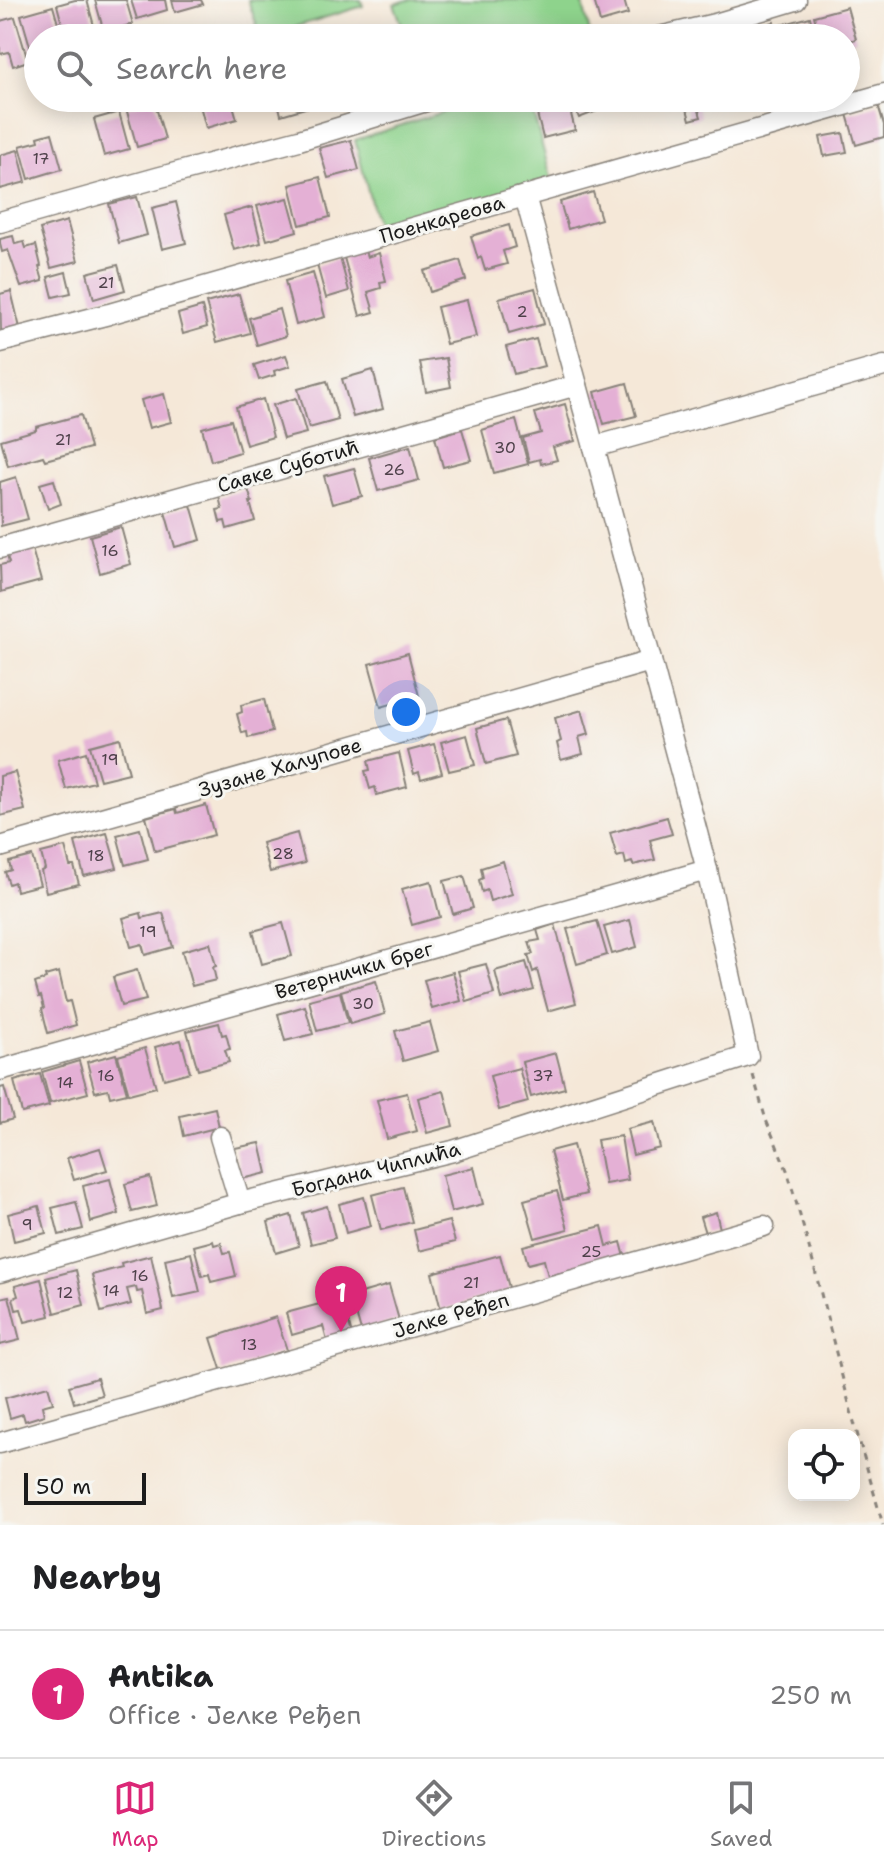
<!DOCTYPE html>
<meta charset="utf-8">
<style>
:root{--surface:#fff;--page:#f2f2f2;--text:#202124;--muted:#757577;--line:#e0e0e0;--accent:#db2777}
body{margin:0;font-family:"Shantell Sans",sans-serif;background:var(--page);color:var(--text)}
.controls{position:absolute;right:24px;bottom:24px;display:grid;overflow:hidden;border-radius:16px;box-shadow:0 4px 20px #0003}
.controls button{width:72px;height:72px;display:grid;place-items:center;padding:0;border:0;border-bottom:2px solid var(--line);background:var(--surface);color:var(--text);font:40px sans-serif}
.scale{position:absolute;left:24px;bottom:20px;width:122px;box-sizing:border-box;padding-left:8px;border:4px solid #1c1c1c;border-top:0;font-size:22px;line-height:28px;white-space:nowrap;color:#1c1c1c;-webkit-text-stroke:6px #f6f6f2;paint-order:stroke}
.you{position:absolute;left:406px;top:712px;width:28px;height:28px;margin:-20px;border:6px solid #fff;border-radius:50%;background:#1a73e8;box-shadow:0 0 0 12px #1a73e833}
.badge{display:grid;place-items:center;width:52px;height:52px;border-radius:50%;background:var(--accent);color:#fff;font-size:26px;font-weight:700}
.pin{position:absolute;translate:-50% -66px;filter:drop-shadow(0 2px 4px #0008)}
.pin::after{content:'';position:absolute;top:42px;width:28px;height:24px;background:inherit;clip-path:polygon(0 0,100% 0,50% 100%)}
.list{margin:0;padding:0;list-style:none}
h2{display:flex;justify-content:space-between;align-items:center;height:104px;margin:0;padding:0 32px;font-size:34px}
h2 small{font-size:26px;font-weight:400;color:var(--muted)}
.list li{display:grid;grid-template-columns:52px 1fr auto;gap:24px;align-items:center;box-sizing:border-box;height:128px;padding:0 32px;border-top:2px solid var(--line)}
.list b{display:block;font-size:30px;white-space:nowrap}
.list p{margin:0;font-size:26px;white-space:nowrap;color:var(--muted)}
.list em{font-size:26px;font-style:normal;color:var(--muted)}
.icon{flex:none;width:44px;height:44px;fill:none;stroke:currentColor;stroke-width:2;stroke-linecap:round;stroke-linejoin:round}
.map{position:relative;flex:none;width:884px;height:1525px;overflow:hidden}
.search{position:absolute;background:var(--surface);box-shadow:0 4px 20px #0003;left:24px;right:24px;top:24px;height:88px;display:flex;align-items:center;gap:20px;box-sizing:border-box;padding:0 28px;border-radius:44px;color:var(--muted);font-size:30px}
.sheet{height:232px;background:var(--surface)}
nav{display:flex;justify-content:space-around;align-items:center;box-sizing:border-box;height:112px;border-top:2px solid var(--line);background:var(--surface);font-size:22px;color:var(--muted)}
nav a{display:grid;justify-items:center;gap:4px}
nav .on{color:var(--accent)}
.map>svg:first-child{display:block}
</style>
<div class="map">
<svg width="884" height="1525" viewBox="0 0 884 1525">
<rect width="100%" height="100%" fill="#f6f6f2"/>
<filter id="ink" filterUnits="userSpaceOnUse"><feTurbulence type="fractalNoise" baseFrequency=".0125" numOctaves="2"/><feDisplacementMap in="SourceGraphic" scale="16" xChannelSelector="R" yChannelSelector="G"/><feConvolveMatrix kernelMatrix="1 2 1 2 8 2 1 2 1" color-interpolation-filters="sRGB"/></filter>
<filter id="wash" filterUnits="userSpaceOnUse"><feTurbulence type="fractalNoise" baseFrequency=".006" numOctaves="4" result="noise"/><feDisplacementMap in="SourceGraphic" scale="32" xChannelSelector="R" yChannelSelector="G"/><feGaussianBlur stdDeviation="1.8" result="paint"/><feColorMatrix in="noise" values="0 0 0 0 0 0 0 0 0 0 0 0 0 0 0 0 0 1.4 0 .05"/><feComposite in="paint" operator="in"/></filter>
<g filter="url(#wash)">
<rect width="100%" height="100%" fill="#f5e8d8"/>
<g fill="#8ed38c" stroke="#557854" stroke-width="2">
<polygon points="248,0 361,0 363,6 261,37"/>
<polygon points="409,0 582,0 591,38 407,38 394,4"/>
<polygon points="487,98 529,98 552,181 378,230 355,140"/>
</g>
<g id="blocks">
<g fill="#e4b0d5">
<polygon points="75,0 87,0 94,26 65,35 57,5"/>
<polygon points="95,0 126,0 133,24 104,32"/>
<polygon points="131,0 165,0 167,10 137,19"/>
<polygon points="172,0 201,0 203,4 175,12"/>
<polygon points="594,0 624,0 628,14 600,22"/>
<polygon points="53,6 62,38 38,38 38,51 32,53 21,15"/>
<polygon points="847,7 856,39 846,42 846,38 820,38 814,16"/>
<polygon points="15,17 28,61 13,66 9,52 0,54 0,21"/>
<polygon points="810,17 815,38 784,38 781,25"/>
<polygon points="774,22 779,38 750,38 747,29"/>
<polygon points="198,98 231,98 237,119 206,128"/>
<polygon points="277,98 310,98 312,106 281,115"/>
<polygon points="533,98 567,98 575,130 543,138"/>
<polygon points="571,98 601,98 605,108 579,118"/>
<polygon points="684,98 695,98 701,117 690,120"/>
<polygon points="154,100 165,139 137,147 126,108"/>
<polygon points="878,105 884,125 884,137 856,145 847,114"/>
<polygon points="119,112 129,149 104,156 94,119"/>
<polygon points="52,133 62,169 29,179 20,146 39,141 38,137"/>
<polygon points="843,133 847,152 824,156 820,137"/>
<polygon points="351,140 359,170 328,178 319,148"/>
<polygon points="18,150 26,182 0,189 0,155"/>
<polygon points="320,177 330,217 300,225 290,185"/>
<polygon points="593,192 601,219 568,229 560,202"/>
<polygon points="137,197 147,235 119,243 109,204"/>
<polygon points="288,198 297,231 267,240 257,206"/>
<polygon points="176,202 186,243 162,249 152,208"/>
<polygon points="252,207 261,243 234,250 224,215"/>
<polygon points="67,221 78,261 51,268 40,229"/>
<polygon points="509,225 515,247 503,251 507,264 485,270 481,257 478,259 471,236"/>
<polygon points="13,236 15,244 24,242 26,248 36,245 41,266 39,267 43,281 21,287 8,250 2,252 0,244 0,239"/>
<polygon points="364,248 367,257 379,253 386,281 380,282 381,288 368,292 374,312 360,316 343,254"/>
<polygon points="340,258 349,291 326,298 317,265"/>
<polygon points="460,260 466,280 430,292 424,271"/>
<polygon points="118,265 125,290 94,299 87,273"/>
<polygon points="66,272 71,293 53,297 48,277"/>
<polygon points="313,273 325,317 296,325 285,281"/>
<polygon points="535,288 544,324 509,334 499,298"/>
<polygon points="11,291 20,328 1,332 0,294"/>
<polygon points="239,294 250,333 217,342 206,303"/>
<polygon points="467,300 476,337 446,344 437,307"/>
<polygon points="202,307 207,327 183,334 178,314"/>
<polygon points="279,309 286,336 257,345 249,318"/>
<polygon points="536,339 544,366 514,374 506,347"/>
<polygon points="286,355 290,366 274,371 275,375 259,380 254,365"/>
<polygon points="446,358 451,387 426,392 420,362"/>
<polygon points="373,370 383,409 353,417 342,379"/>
<polygon points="327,381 338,420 309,428 298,389"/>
<polygon points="627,383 636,416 604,424 595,392"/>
<polygon points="164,394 171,422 149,428 141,400"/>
<polygon points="296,398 306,433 283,439 273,405"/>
<polygon points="263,399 273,437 246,445 236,407"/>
<polygon points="565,404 575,441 553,447 557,460 541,464 540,459 529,462 523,438 541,433 535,413"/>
<polygon points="81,415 90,448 45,460 43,456 8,466 1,440 36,430 36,427"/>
<polygon points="231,420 240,452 211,461 202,428"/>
<polygon points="516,420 528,464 494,473 482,430"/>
<polygon points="462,429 471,460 443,467 435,437"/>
<polygon points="410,446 419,480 378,491 369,458"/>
<polygon points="354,468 362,496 332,504 324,476"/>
<polygon points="16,477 28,519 1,526 0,482"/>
<polygon points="54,480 61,504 48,509 40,484"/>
<polygon points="248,489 252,502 250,502 255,521 227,529 225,521 220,522 217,510 222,509 219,497"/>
<polygon points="191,505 201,540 175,547 165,512"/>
<polygon points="121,527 131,564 100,573 90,536"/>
<polygon points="32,549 41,581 1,592 0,565 9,563 7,556"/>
<polygon points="408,653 419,696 381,707 369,664"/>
<polygon points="264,699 272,732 248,738 247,732 242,733 237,714 242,712 241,705"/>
<polygon points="582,710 589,734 579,737 583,754 561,760 557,743 561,741 555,718"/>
<polygon points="506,720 516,756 486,764 477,728"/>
<polygon points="467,735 475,765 449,771 441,742"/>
<polygon points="120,738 129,773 100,780 90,746"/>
<polygon points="434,744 442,773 421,779 419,772 414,774 408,751"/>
<polygon points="86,752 94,782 66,789 58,760"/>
<polygon points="399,753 407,787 377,795 375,787 370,789 365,771 370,770 368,761"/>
<polygon points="15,772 25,810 0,816 0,776"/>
<polygon points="206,805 214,835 155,851 146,817 176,809 177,813"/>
<polygon points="667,817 672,834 650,840 655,860 633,865 632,862 626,864 624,855 617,857 610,833"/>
<polygon points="140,829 148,859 125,865 117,835"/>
<polygon points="107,833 117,868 84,876 75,842"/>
<polygon points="297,833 305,863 270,872 262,843"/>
<polygon points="65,847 70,866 74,866 79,884 46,892 41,871 45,869 41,853"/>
<polygon points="32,856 40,885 16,891 14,882 9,884 5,872 11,870 9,862"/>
<polygon points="503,861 512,894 490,901 487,890 482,892 479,880 483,878 481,868"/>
<polygon points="464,876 473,908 453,914 444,881"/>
<polygon points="431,881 440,917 412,925 402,889"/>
<polygon points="141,913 142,918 163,913 173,947 145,955 142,944 131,947 123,918"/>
<polygon points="630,920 637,947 612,954 604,927"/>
<polygon points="597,921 607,955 577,964 567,929"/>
<polygon points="283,923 292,956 262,964 253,931"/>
<polygon points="555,924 576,1003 548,1011 537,970 533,972 528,955 533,954 529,942 540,940 537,930"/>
<polygon points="210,943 216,966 213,967 216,980 192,986 182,951"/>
<polygon points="526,962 534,990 502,999 495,971"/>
<polygon points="486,964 494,994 467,1002 458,971"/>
<polygon points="137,970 146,1000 121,1006 113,977"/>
<polygon points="59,972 66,1002 70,1001 76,1025 48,1033 42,1009 44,1008 41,996 39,997 35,983 46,979 45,976"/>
<polygon points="453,972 461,1001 432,1009 424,980"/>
<polygon points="376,981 385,1014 350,1024 341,991"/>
<polygon points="340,992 348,1023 317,1031 309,1000"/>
<polygon points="305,1006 313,1034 285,1041 278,1014"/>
<polygon points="430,1022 438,1051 403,1061 395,1031"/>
<polygon points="219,1023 222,1035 226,1034 230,1049 225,1050 229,1062 198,1070 187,1031"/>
<polygon points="181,1040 190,1072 164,1079 155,1047"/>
<polygon points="145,1048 156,1087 129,1094 118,1056"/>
<polygon points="556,1053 565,1088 531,1097 522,1062"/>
<polygon points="116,1054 127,1093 110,1097 108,1089 95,1092 87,1062"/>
<polygon points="79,1061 88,1093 50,1103 42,1072"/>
<polygon points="519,1068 528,1102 499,1110 490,1076"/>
<polygon points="40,1074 49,1106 22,1113 14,1081"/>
<polygon points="4,1087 13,1119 0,1123 0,1088"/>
<polygon points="444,1091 453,1126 427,1133 418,1098"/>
<polygon points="407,1093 417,1131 387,1139 377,1100"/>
<polygon points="215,1108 219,1127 184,1136 180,1116"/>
<polygon points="654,1122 660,1148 633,1155 627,1129"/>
<polygon points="621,1136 628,1180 605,1184 597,1140"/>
<polygon points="260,1143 267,1173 242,1179 235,1148"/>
<polygon points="573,1145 586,1194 563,1200 550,1151"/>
<polygon points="100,1148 107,1170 74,1180 67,1158"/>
<polygon points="474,1167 483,1204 451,1212 442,1175"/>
<polygon points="150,1177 157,1206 132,1212 125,1184"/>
<polygon points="110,1179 119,1214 91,1222 83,1186"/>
<polygon points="403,1187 412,1222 381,1230 372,1195"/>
<polygon points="557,1191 568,1229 535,1238 524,1200"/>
<polygon points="364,1197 371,1226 346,1233 339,1204"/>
<polygon points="76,1202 83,1229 59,1235 52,1208"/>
<polygon points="39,1206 46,1233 14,1241 8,1214"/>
<polygon points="327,1206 335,1238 311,1244 303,1213"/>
<polygon points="716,1212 720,1229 705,1233 700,1217"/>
<polygon points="291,1215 299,1246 276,1253 268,1222"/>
<polygon points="449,1221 455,1242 419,1251 414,1230"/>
<polygon points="602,1226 607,1246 621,1242 625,1257 548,1276 544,1260 528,1264 523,1246"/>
<polygon points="213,1241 214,1245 221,1243 224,1253 230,1252 236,1276 211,1282 209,1274 202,1276 194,1246"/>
<polygon points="191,1253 200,1292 173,1298 165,1259"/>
<polygon points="151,1255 163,1310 147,1314 142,1291 137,1292 136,1287 127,1289 131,1304 101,1312 92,1275 122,1267 121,1263"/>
<polygon points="500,1255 510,1291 441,1310 432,1273"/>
<polygon points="76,1270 84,1305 55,1313 46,1278"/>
<polygon points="41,1279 50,1316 25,1322 21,1309 16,1310 13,1298 18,1296 15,1286"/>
<polygon points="389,1285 399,1320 361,1331 351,1296"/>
<polygon points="9,1296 20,1340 0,1345 0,1298"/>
<polygon points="342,1298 352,1335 327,1341 323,1326 292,1335 286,1313"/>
<polygon points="276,1317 287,1350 222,1372 211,1338"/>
<polygon points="97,1378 102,1395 74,1403 69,1386"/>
<polygon points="48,1386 53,1403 42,1406 44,1415 25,1421 23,1414 10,1418 5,1398"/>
</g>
</g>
</g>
<g filter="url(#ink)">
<use href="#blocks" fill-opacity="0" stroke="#88827a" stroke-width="2"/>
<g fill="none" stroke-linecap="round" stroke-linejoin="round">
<defs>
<g id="minor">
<polyline points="655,38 715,24 796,0"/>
<polyline points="0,222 157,178 299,140 436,98"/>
<polyline points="0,342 109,314 884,94"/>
<polyline points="594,447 884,366"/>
<polyline points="0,548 577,385"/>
<polyline points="0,847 651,661"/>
<polyline points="0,1070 707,870"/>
<polyline points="220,1137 240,1203"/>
<polyline points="0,1272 240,1203 453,1151 748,1056 707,870 594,447 525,196"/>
<polyline points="0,1443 764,1226"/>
</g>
</defs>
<use href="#minor" stroke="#88827a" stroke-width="23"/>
<polyline stroke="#88827a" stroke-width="3" stroke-dasharray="6 6" stroke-linecap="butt" points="753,1075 766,1120 787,1170 809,1247 852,1415 883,1525"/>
<use href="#minor" stroke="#fff" stroke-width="20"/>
</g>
</g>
<g text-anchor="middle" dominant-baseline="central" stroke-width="6" stroke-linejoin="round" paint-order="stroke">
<g font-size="16" fill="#4e414a">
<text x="41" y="158">17</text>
<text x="106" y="282">21</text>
<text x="522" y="311">2</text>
<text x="63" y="439">21</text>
<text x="505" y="447">30</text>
<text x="394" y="469">26</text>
<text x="110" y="550">16</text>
<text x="110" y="759">19</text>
<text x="283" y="853">28</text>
<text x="96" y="855">18</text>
<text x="148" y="931">19</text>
<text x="363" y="1003">30</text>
<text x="106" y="1075">16</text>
<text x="543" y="1075">37</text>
<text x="65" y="1082">14</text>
<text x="27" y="1224">9</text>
<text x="591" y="1251">25</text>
<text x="140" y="1275">16</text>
<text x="471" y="1282">21</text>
<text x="111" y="1290">14</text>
<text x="65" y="1292">12</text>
<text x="249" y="1344">13</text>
</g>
<g font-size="20" fill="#1c1c1c" stroke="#f6f6f2">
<text transform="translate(442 219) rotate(-16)">Поенкареова</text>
<text transform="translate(288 466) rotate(-16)">Савке Суботић</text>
<text transform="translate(280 767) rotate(-16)">Зузане Халупове</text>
<text transform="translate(354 970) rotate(-16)">Ветернички брег</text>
<text transform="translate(376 1169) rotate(-14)">Богдана Чиплића</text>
<text transform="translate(451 1315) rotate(-16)">Јелке Ређеп</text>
</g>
</g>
</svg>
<div class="controls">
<button><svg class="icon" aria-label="locate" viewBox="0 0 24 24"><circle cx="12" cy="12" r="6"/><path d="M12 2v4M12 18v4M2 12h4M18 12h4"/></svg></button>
</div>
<div class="scale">50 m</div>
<div class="you"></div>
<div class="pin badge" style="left:341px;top:1332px">1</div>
<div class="search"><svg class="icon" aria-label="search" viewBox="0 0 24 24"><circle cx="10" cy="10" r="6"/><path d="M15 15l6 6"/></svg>Search here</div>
</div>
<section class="sheet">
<h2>Nearby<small></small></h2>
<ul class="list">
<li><span class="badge">1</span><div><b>Antika</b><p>Office · Јелке Ређеп</p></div><em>250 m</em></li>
</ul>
</section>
<nav>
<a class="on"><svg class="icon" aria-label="map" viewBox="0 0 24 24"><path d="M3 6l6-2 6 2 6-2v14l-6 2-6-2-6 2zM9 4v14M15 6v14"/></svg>Map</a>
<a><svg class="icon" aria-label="directions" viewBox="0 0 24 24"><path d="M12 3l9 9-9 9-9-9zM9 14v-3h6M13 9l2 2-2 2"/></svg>Directions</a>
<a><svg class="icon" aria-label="saved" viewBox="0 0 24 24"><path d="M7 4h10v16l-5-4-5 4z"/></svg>Saved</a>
</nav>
